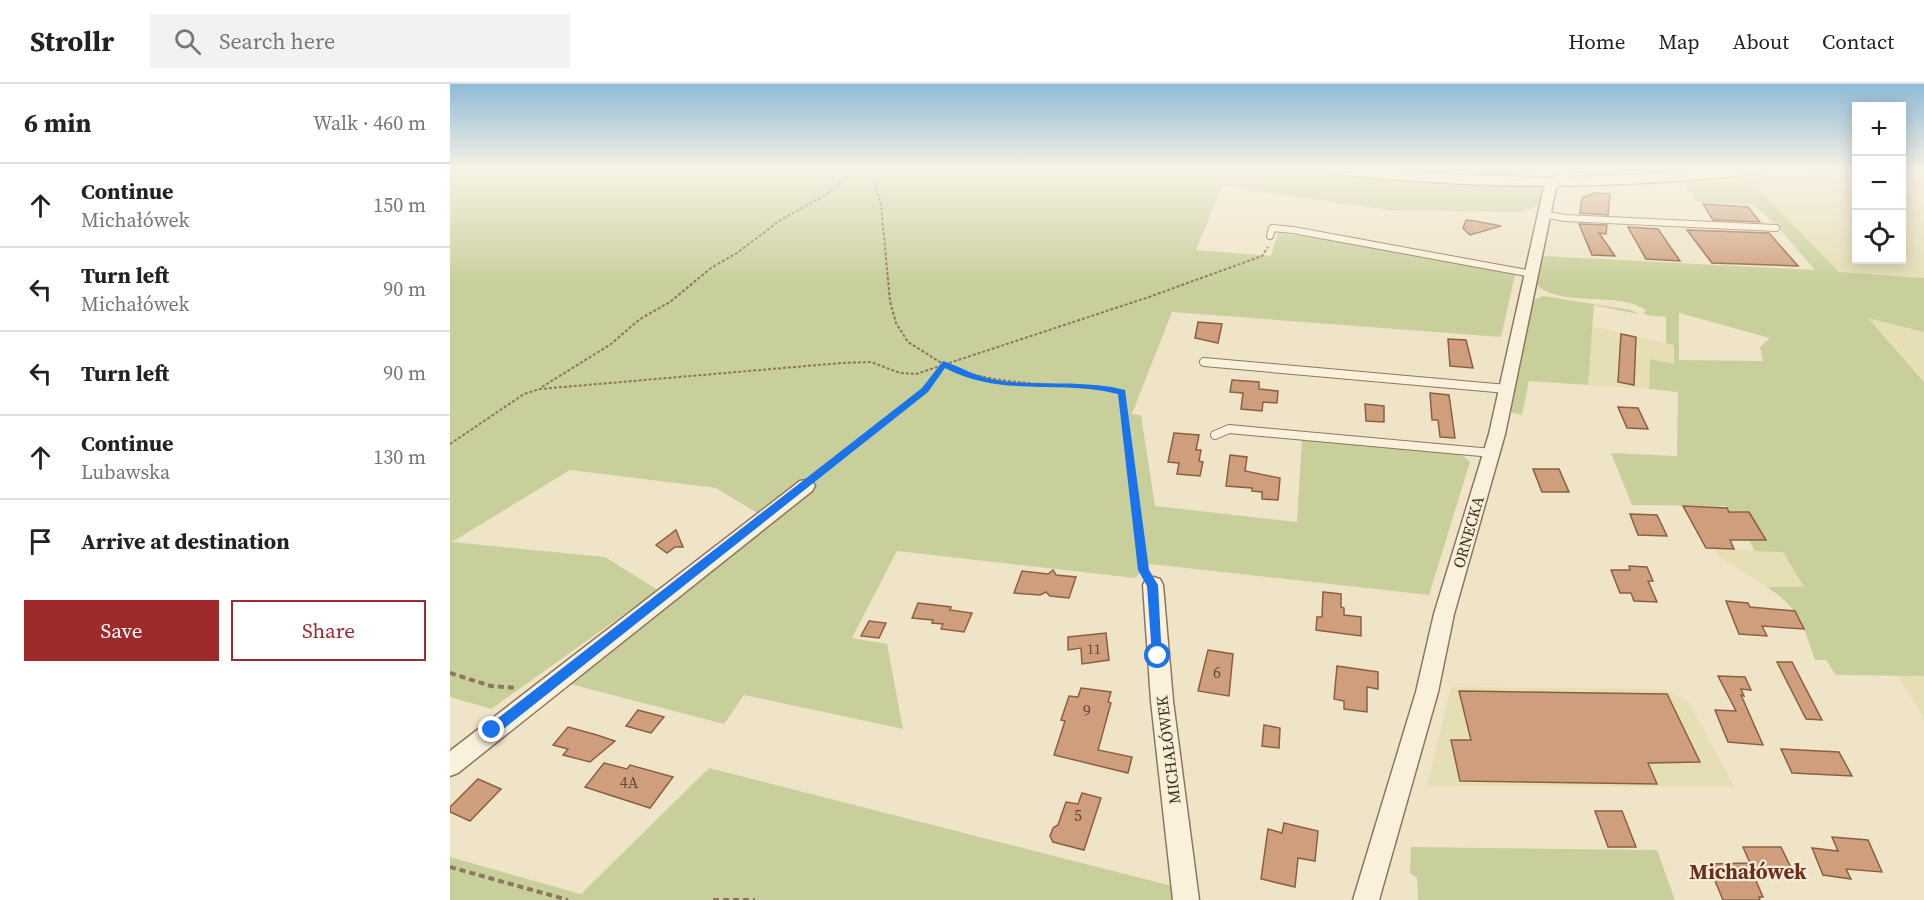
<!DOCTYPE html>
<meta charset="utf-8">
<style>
:root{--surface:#fff;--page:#f2f2f2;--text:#222;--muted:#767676;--line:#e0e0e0;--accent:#9e2a2b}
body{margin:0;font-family:"Source Serif 4",serif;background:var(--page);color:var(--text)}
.controls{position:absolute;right:18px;top:18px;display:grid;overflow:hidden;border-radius:0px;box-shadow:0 3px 15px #0003}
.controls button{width:54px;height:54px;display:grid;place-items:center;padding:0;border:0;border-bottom:2px solid var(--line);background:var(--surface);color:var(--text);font:30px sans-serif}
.stop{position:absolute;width:18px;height:18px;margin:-14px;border:4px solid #1a73e8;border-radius:50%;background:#fff}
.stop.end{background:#1a73e8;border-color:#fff;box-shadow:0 2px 6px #0008}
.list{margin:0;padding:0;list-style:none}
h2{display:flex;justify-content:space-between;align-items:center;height:78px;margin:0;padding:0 24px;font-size:26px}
h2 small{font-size:20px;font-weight:400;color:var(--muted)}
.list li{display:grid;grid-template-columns:39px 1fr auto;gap:18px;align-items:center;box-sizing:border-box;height:84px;padding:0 24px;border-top:2px solid var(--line)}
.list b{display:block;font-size:22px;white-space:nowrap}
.list p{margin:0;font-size:20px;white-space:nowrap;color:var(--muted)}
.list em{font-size:20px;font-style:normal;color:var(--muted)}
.actions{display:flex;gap:12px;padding:18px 24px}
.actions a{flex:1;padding:14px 0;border:2px solid var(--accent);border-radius:0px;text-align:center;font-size:21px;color:var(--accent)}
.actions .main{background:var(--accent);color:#fff}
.icon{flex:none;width:33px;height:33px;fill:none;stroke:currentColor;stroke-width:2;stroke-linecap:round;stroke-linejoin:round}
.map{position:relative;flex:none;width:1474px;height:816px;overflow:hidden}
header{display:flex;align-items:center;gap:36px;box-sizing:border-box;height:84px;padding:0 30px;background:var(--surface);border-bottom:2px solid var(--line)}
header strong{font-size:28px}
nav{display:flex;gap:33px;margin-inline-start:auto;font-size:21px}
.search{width:420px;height:54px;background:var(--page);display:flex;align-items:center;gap:15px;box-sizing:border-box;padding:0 21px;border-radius:0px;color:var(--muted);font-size:22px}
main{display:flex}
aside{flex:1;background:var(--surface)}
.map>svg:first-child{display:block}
</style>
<header>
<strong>Strollr</strong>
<div class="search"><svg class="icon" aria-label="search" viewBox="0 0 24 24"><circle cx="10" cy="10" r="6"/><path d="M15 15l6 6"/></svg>Search here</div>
<nav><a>Home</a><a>Map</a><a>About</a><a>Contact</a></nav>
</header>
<main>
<aside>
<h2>6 min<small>Walk · 460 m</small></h2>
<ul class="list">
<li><svg class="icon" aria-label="ahead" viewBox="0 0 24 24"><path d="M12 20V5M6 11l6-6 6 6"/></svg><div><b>Continue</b><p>Michałówek</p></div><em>150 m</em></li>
<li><svg class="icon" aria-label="left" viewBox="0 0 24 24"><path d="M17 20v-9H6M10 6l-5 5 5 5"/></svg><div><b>Turn left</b><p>Michałówek</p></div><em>90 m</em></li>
<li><svg class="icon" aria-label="left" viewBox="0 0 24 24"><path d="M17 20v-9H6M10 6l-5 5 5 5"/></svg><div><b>Turn left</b></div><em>90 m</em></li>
<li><svg class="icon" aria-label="ahead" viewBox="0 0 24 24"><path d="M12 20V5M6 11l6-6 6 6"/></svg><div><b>Continue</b><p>Lubawska</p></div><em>130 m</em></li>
<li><svg class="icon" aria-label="arrive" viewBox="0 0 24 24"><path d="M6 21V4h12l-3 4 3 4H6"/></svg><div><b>Arrive at destination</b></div></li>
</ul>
<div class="actions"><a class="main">Save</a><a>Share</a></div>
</aside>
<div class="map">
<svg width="1474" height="816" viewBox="0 0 1474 816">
<rect width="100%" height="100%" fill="#f0e4c8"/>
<g fill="#e6deb5">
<polygon points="1381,85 1406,85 1406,176 1452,176 1452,103 1474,124 1474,194 1389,188 1303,100 1308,95"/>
<polygon points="1452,85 1474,85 1474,115 1452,94"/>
<polygon points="1417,233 1474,248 1474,298"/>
<polygon points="1142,242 1224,261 1224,280 1200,275 1199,305 1138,301"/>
<polygon points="1284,465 1333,468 1354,504 1317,503 1271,474 1265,466"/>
<polygon points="1448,592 1474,592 1474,635"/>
<polygon points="1001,603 1212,605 1238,617 1285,703 977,702"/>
</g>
<g fill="#c9cf9b" fill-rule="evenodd">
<polygon points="0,85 861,85 926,93 1073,99 1088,102 1092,107 1088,122 1072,128 1057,128 939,126 772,102 746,166 821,172 828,149 921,162 1065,191 1051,253 722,228 682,330 691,331 705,422 847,438 852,355 1011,370 1020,378 979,511 700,480 685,494 447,467 402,554 437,560 453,645 294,611 274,640 120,600 322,438 266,404 120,386 2,458 155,473 208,506 41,625 0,613"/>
<path d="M903,85h192c-39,16 -146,4 -192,0z"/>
<path d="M1308,95l-4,6 85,87 85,6v54l-56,-14 56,64v294l-88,-1 -10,-15h-11c-13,-37 -15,-51 -48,-73h37l-21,-35 -28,-1 -6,-11h17l-17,-28 -20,-1 -3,-5h-7l-87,-1 -21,-52 66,3 1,-64 -29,-3 1,-30 24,5v-19l-8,-2v-26l-20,-2 -3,-3 4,-1c-28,-21 -83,-3 -109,-25l3,-30 274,14 -38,-44 -23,-21 -57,-3 -14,-19zM1229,229l91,25 -10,9 3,14 -84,-1z"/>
<polygon points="1093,212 1181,226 1188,230 1144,221 1138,301 1079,297 1072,331 1060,328 1082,217"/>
<polygon points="259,684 722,802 721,816 0,816 0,773 131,810"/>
<polygon points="961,763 1207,766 1225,816 968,816 967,794 960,789"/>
</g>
<g fill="#cf9f7d" stroke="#8d5f41" stroke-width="1.5">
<polygon points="1144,109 1160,110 1158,131 1130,129 1132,114"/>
<polygon points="1253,120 1298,123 1310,138 1263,136"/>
<polygon points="1016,136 1025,137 1051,142 1020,151 1013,144"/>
<polygon points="1129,140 1157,141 1156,150 1149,149 1165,172 1142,171"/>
<polygon points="1178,143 1208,145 1230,177 1196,175"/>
<polygon points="1237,146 1319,149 1348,182 1262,179"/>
<polygon points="748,238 772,240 768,259 745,254"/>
<polygon points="1171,250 1186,253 1184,301 1168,298"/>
<polygon points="998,255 1016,256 1023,284 1000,282"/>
<polygon points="782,296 809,298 809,305 828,307 827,319 813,318 812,327 791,325 793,309 780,308"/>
<polygon points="980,309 999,311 1005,354 990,353 988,336 982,336"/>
<polygon points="915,320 934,322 934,338 916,337"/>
<polygon points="1168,323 1188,324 1198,345 1177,344"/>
<polygon points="724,349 749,351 746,366 751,366 749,377 753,378 750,392 727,390 729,379 718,378"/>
<polygon points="780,371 797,373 795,387 830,394 828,416 812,415 812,408 802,407 802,404 776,402"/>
<polygon points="1083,385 1109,385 1119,408 1092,408"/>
<polygon points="1233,422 1277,424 1279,428 1299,428 1316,456 1280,456 1284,465 1256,464"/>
<polygon points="1180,430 1207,431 1217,452 1188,451"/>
<polygon points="226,446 233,463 225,463 217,469 206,461"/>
<polygon points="1179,482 1197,483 1203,497 1198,497 1207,518 1184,517 1181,509 1170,509 1161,486 1180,486"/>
<polygon points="603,486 606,491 626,493 619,514 600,512 596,508 590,511 564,509 572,487 598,490"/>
<polygon points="873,508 891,510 891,523 894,524 894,531 911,533 911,552 866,546 867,533 872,533"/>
<polygon points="1276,517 1298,519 1300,523 1345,527 1354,545 1312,542 1317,552 1289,550"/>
<polygon points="468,519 501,523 500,526 522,529 514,548 491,545 493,540 482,539 483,536 462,534"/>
<polygon points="419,537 436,539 429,554 411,552"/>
<polygon points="656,549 659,576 632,580 631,564 618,566 618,553"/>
<polygon points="758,566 783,570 779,612 748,607"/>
<polygon points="1327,578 1342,578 1372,636 1356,635"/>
<polygon points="887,582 928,588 928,605 917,603 917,628 894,625 894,617 884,615"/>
<polygon points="1268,592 1295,593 1301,606 1291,605 1294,612 1291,611 1313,661 1278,658 1265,626 1286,627"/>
<polygon points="631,604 661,608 658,618 661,619 648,666 682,673 678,689 604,671 615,637 611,636 619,612 628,613"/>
<polygon points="1009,607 1217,610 1250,678 1198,679 1207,700 1010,697 1001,656 1021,656"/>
<polygon points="188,626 214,633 201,649 176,642"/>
<polygon points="814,641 830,644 829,664 812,662"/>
<polygon points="118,643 147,651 165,657 140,678 113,671 118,665 103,661"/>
<polygon points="1331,665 1389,668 1402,692 1342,689"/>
<polygon points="154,679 177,685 180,681 223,693 200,724 135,703"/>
<polygon points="28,695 51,705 20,737 0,728 0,723"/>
<polygon points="632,709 651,714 634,766 603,758 600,752 603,744 608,741 616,718 628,720"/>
<polygon points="1145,727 1172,727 1186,763 1158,763"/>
<polygon points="834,739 868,747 865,777 848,774 845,803 811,795 818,745 832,749"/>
<polygon points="1382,753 1418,756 1432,788 1396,785 1401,795 1373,791 1362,764 1388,767"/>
<polygon points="1293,763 1331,763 1345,792 1304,792 1313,813 1309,813 1310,816 1273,816 1258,780 1300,779"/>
</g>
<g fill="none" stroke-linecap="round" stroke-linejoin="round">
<defs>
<g id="service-far1">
<polyline points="1093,130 1115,134 1326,144"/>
<polyline points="820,152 822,144 843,146 1082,190"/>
</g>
<g id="service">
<polyline points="754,278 1057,305"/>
<polyline points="765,351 779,345 1042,369"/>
</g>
<g id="minor">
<polygon points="1114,85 1126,85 1106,104 1055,350 1004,530 988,608 929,816 903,816 966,608 984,530 1039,350 1094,103"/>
<polygon points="356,396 362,397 365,402 362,407 8,689 0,692 0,667 350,397"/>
<polygon points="703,493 710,495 713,501 723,617 749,816 723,816 701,617 693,501 696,495"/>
</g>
<path id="tertiary" d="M872,85l224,9 223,-9 -7,4c-145,17 -288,17 -433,0z"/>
</defs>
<use href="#service-far1" stroke="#8d765c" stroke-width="8"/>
<use href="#service" stroke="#8d765c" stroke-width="10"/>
<use href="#minor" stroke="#8d765c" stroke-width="3"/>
<use href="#tertiary" stroke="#8d765c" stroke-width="3"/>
<g stroke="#8d765c" stroke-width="2" stroke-dasharray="3 2" stroke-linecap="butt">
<path d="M495,281c57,24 117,16 177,27l6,65"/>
<polyline points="92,303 161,260 190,235 220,218 261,184 287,169 329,137 377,110 406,85"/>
<polyline points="0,360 74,310 90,305 391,279 421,278 450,289 466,290 699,213 812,172 818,163"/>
<polyline points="393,373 475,306 493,280 458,258 446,239 440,217 431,121 421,85"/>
</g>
<g stroke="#8d765c" stroke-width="3" stroke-dasharray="4.5 3" stroke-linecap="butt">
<polyline points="678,371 694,487"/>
<polyline points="368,393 395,371"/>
</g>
<g stroke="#8d765c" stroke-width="4" stroke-dasharray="6 4" stroke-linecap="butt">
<polyline points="0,589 41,602 68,604"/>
<polyline points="0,783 118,816"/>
<polyline points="263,816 305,816"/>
</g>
<use href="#service-far1" stroke="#faf1dc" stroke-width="6"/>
<use href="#service" stroke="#faf1dc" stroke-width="8"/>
<use href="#minor" fill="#faf1dc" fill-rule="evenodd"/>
<use href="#tertiary" fill="#faf1dc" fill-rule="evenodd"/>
</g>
<linearGradient id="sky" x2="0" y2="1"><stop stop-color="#8fbad6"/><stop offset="0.43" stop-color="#f8f3e6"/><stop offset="1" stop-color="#f8f3e6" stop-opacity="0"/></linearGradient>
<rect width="1474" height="199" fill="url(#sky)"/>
<path fill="#1a73e8" d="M493,277c18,6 33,16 53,19 43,7 86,-1 129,10l24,180 9,15 4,75h-8l-2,-4 -5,-70 -9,-16 -20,-176c-60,-15 -116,4 -173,-26l-17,24 -431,342h-9v-8l434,-338z"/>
<g text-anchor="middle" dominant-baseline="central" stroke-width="4.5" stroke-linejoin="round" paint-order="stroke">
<g font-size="14" fill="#624a37">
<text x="644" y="565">11</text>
</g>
<g font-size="16" fill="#3d2e20" stroke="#f7eed8">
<text transform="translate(1018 448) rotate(-74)">ORNECKA</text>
<text transform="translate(718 666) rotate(-97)">MICHAŁÓWEK</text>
</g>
<g font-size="16" fill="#624a37">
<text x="767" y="588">6</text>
<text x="637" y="626">9</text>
<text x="179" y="698">4A</text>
<text x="628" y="731">5</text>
</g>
<g font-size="21" font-weight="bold" fill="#6b2e1e" stroke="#f7eed8">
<text x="1298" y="787">Michałówek</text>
</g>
</g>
</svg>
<div class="controls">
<button>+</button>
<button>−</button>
<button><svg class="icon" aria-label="locate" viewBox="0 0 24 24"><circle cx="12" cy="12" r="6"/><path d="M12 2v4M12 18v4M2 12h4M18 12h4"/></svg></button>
</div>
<div class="stop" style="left:708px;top:572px"></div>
<div class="stop end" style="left:42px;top:646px"></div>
</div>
</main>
